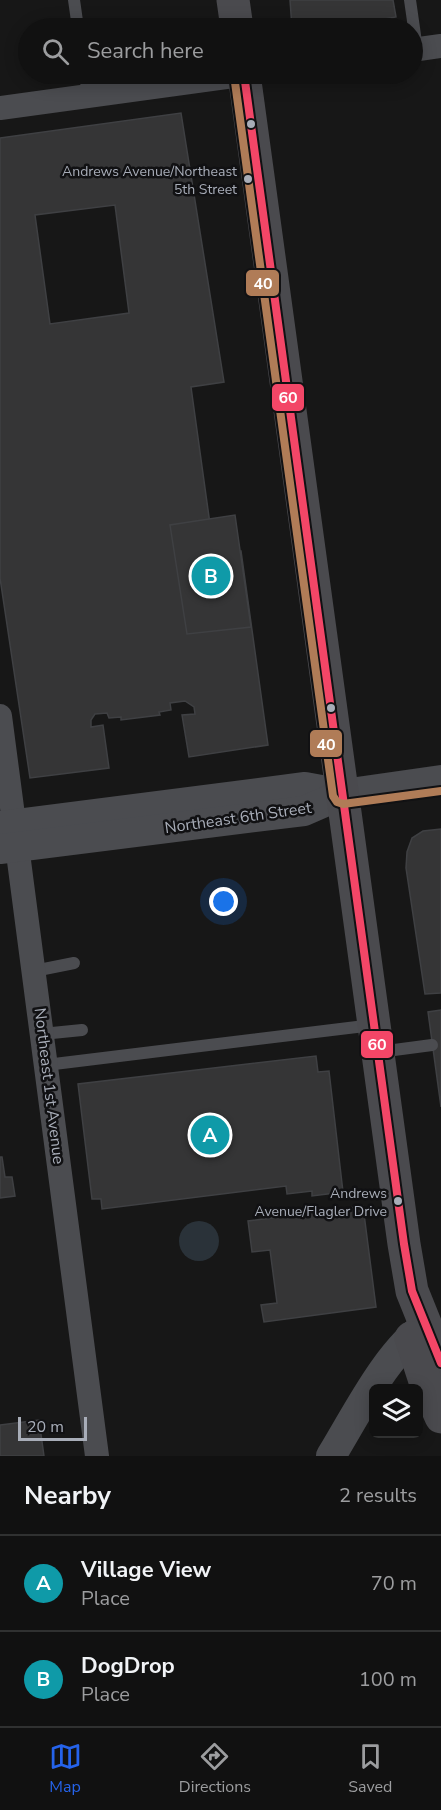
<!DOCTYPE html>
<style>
:root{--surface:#111;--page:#1e1f1f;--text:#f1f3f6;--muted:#9c9d9f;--line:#303131;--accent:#2563eb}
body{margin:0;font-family:"Nunito Sans",sans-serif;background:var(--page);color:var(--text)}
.controls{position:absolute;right:18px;bottom:18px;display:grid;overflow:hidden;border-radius:9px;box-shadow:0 3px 15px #0003}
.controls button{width:54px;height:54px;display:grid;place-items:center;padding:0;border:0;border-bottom:2px solid var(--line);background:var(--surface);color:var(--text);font:30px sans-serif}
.scale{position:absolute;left:18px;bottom:15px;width:69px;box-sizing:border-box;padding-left:6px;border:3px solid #a8adb8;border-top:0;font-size:16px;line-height:21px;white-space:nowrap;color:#a8adb8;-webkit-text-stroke:4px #111113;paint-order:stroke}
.you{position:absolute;left:224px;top:902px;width:21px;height:21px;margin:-15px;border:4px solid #fff;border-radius:50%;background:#1a73e8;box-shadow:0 0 0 9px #1a73e833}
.badge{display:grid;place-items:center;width:39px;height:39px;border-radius:50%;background:var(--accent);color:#fff;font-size:20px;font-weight:700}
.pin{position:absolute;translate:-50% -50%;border:3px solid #fff;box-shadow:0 2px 6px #0006}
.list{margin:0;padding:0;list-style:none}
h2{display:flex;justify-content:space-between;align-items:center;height:78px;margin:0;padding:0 24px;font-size:26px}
h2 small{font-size:20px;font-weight:400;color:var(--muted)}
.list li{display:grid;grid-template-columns:39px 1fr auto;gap:18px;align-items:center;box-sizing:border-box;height:96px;padding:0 24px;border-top:2px solid var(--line)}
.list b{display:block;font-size:22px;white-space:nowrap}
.list p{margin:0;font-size:20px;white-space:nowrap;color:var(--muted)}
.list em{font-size:20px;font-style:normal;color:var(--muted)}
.icon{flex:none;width:33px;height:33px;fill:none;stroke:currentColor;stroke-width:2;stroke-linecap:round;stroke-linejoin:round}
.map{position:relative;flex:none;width:441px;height:1456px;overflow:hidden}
.search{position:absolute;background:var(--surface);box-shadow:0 3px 15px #0003;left:18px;right:18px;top:18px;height:66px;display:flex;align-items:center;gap:15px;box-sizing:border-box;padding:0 21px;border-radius:33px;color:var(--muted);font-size:22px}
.sheet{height:270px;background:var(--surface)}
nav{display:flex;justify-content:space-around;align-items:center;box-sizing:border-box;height:84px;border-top:2px solid var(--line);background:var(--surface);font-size:16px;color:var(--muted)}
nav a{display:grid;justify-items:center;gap:3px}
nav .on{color:var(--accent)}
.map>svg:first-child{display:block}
</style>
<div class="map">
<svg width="441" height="1456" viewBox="0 0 441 1456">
<rect width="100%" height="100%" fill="#171717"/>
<circle fill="#2a3239" cx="199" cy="1241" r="20"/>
<g fill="#353536" stroke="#3f4043" stroke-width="1.5" fill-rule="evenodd">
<polygon points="290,0 393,0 396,17 385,19 385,23 342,28 292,28"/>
<path d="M181,113l43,269 -33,5 23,166 27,-2 27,194 -79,12 -7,-42 13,-1 -1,-7 -9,-6 -15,2 1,7 -12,2 1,3 -39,5v-3l-12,1 -2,-5 -12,1 -4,6v7l12,-2 6,43 -79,10 -30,-200v-440zM115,205l14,108 -79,11 -15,-109z"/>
<polygon points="235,515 251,627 187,634 170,525"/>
<polygon points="441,829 441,993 425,994 406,868 407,852 412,838 423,831"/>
<polygon points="441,1010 441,1107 428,1012"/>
<polygon points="316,1056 318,1072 329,1071 343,1192 312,1196 312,1191 287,1194 286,1186 102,1209 101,1199 92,1199 78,1084"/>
<polygon points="0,1157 2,1157 5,1177 12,1177 15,1196 0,1198"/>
<polygon points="363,1206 376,1307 264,1322 261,1305 277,1303 270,1250 252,1252 248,1221"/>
<polygon points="39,1420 44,1456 0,1456 0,1425"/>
</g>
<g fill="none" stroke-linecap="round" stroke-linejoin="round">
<g stroke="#4b4c50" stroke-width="12">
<polyline points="74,0 78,28"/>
<polyline points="410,0 417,49"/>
<polyline points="85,74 88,96"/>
<polyline points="34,971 74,963"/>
<polyline points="42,1034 82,1030"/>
<polyline points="379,1052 432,1045"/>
<polyline points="46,1065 373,1025"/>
</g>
<g stroke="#4b4c50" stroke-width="24">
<polyline points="412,50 441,46"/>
<polyline points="0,108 248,74"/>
<polyline points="0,716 97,1456"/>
</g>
<g stroke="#4b4c50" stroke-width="30">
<polyline points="0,826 305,787 343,794"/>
<polyline points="0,849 304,811 343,794 441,780"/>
<path d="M331,1456c23,-37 58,-108 95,-130"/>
</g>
<g stroke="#4a4a4e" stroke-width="33">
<polyline points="233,0 237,28"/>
<polyline points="244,74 404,1244 412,1291 441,1363"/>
<polyline points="411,1338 424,1378 441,1417"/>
</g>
<defs>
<polyline id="bus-1" points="244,74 404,1244 412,1291 441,1363"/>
<polyline id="bus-2" points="234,75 333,796 337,802 343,804 441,791"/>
</defs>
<use href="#bus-1" stroke="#111113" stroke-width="12"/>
<use href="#bus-2" stroke="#111113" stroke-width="12"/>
<use href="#bus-1" stroke="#f34667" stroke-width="8"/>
<use href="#bus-2" stroke="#b07c57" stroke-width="8"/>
</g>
<g fill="#a8adb8" stroke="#111113" stroke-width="2">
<circle cx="251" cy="124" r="5"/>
<circle cx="248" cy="179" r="5"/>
<circle cx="331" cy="708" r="5"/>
<circle cx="398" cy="1201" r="5"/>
</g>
<g text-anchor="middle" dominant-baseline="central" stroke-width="5" stroke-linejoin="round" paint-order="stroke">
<g font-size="14" fill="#a8adb8" stroke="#111113" text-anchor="end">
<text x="237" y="171">Andrews Avenue/Northeast<tspan x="237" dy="18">5th Street</tspan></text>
<text x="387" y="1193">Andrews<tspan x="387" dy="18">Avenue/Flagler Drive</tspan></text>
</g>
<g font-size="16" fill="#a8adb8" stroke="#111113">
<text transform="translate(238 818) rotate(-8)">Northeast 6th Street</text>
<text transform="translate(49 1086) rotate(83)">Northeast 1st Avenue</text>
</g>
</g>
<g stroke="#111113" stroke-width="2">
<rect x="245" y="269" width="35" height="28" rx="6" fill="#b07c57"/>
<rect x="271" y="383" width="34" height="29" rx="6" fill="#f34667"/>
<rect x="309" y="729" width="34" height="29" rx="6" fill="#b07c57"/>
<rect x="360" y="1030" width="34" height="29" rx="6" fill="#f34667"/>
</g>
<g font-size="16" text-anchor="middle" font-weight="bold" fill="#fff">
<text x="263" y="289">40</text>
<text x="288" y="403">60</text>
<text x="326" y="750">40</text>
<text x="377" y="1050">60</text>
</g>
</svg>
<div class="controls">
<button><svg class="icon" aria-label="layers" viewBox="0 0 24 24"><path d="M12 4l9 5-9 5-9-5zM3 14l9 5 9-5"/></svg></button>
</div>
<div class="scale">20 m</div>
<div class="you"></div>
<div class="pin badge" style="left:210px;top:1135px;background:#0f9aa8">A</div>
<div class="pin badge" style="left:211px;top:576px;background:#0f9aa8">B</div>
<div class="search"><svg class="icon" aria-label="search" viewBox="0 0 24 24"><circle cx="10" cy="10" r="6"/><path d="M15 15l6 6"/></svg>Search here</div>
</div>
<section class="sheet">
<h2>Nearby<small>2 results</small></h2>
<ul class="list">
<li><span class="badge" style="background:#0f9aa8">A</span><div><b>Village View</b><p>Place</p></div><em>70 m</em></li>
<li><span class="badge" style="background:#0f9aa8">B</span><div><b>DogDrop</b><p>Place</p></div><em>100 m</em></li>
</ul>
</section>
<nav>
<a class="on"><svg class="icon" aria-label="map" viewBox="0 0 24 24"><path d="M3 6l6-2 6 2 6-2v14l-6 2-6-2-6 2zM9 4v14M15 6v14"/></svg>Map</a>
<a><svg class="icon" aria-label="directions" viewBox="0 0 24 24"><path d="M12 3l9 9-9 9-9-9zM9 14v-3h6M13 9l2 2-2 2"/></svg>Directions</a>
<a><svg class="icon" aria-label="saved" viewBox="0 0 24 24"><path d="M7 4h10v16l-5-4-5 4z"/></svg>Saved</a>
</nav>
